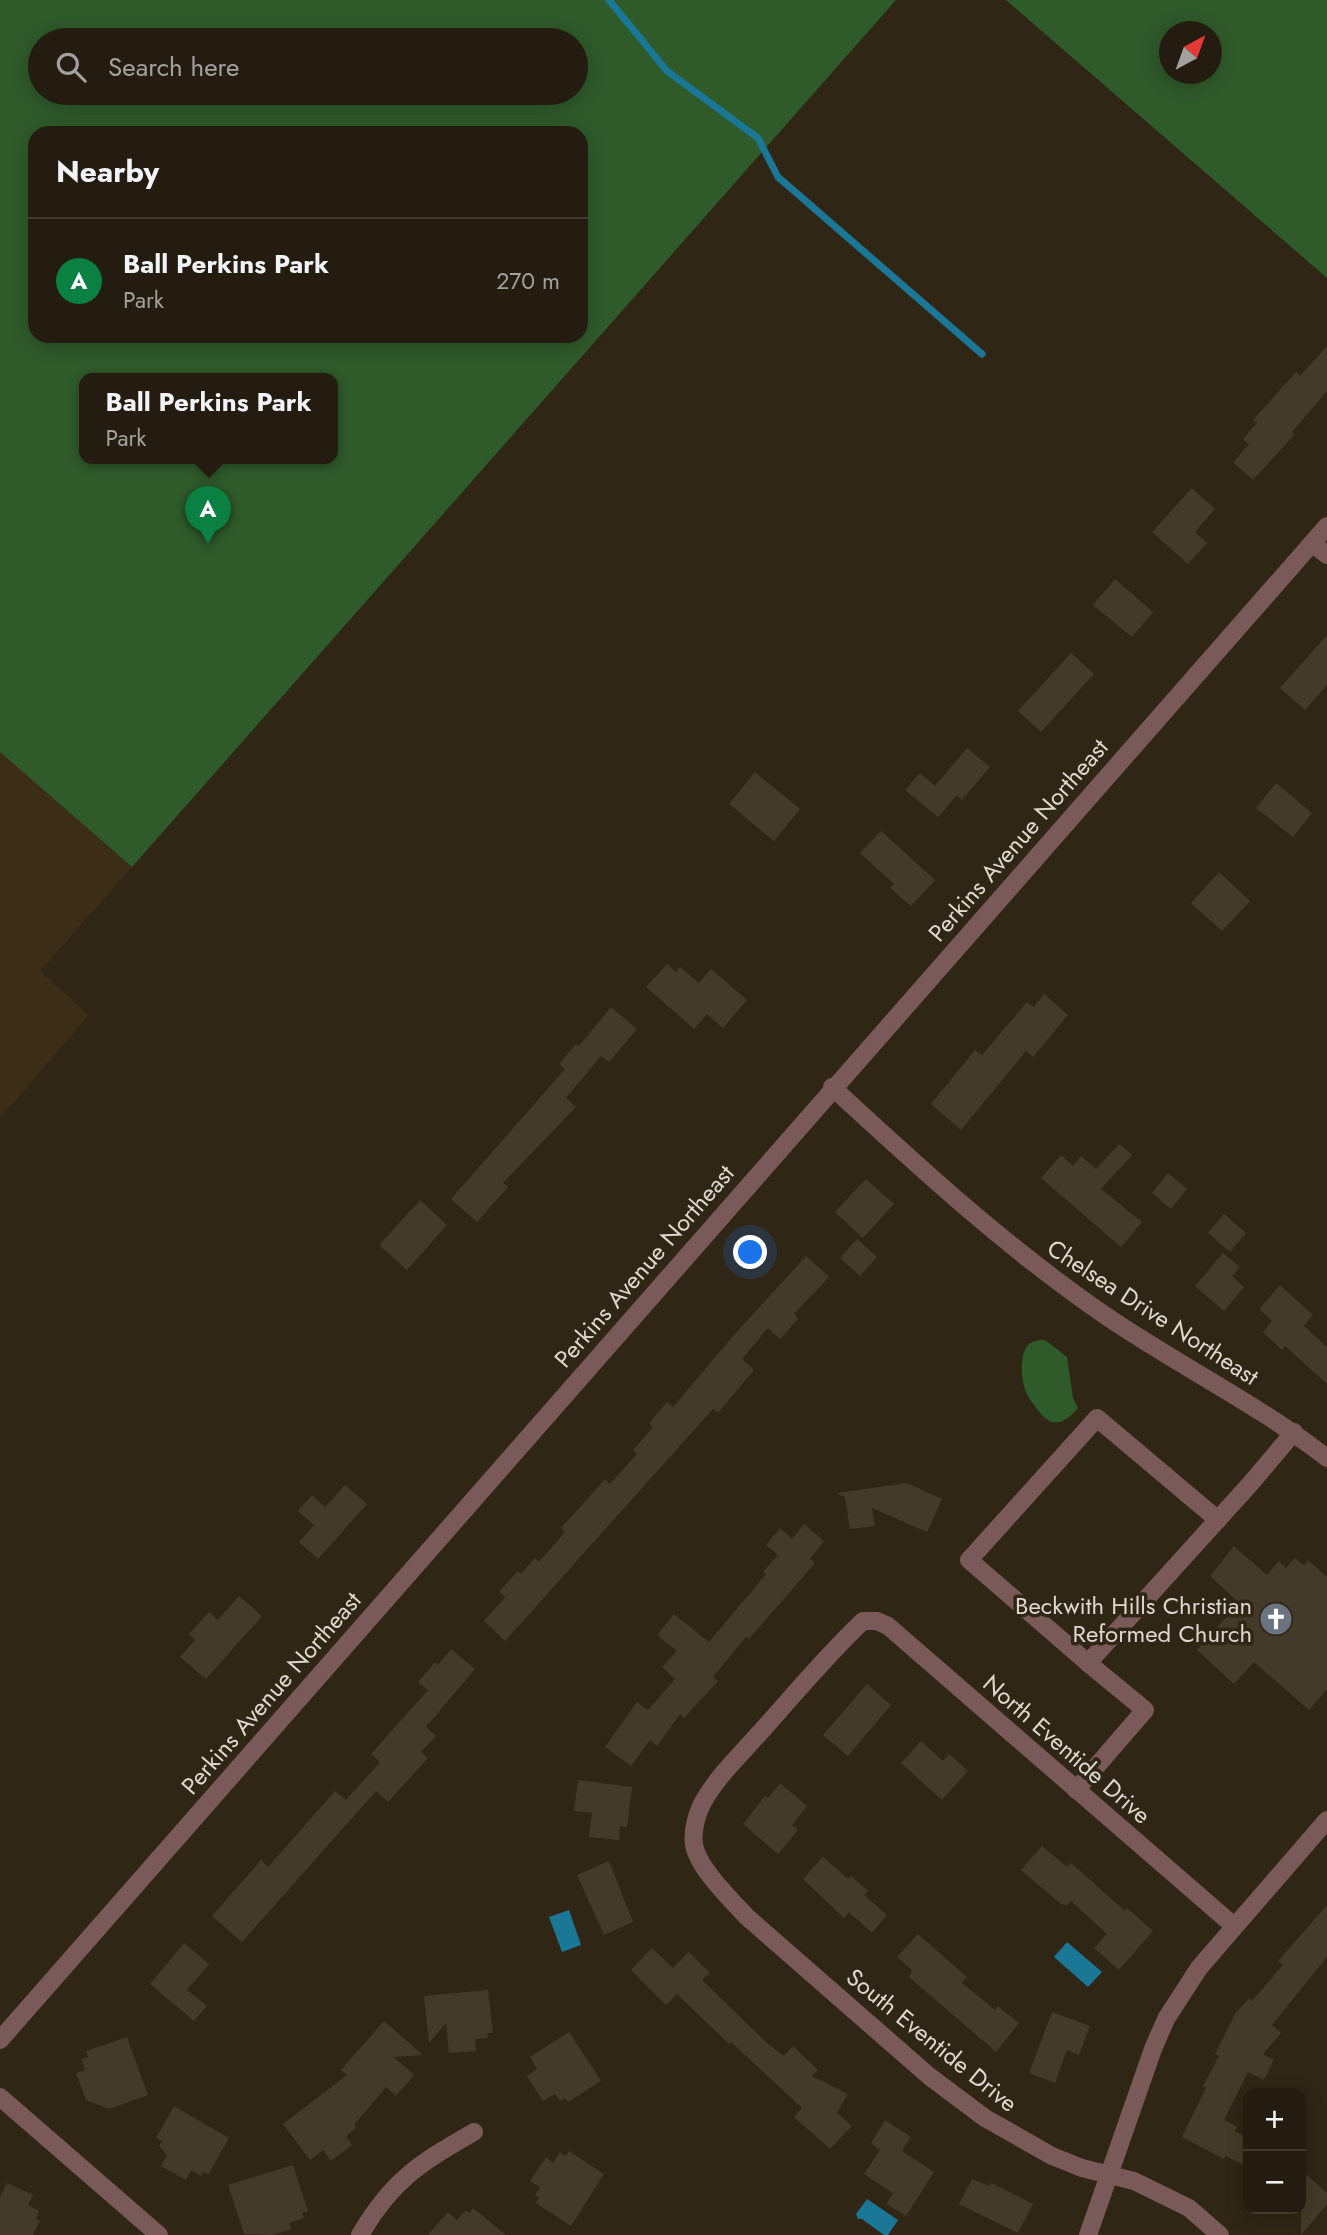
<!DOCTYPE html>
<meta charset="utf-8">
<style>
:root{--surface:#241c10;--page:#2c2519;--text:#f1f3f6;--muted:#a3a19f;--line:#413a30;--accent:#0b8043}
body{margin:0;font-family:Jost,sans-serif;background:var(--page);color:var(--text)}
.controls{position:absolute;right:21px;bottom:21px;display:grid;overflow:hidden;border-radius:14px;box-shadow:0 4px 18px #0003}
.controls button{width:63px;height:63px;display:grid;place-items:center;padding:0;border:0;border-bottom:2px solid var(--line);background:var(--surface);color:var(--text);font:35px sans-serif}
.compass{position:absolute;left:1159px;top:21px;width:63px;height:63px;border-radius:50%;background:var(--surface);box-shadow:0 4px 18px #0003;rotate:41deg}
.you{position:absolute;left:751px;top:1253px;width:24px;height:24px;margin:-18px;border:5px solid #fff;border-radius:50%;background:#1a73e8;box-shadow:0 0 0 10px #1a73e833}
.badge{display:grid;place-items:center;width:46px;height:46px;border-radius:50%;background:var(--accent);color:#fff;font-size:23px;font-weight:700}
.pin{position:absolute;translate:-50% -58px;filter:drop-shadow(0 2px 4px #0008)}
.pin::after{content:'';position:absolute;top:37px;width:24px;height:21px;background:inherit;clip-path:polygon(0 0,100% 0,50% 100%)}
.popup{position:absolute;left:79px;top:373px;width:259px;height:91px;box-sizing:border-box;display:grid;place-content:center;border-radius:14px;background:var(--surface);filter:drop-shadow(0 2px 5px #0005);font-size:23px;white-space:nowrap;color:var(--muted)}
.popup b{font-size:26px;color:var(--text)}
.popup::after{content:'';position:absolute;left:50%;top:100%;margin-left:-14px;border:14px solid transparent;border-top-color:var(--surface)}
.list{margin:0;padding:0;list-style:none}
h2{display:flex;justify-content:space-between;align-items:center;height:91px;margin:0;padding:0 28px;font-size:30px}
h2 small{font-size:23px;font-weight:400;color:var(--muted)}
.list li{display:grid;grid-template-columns:46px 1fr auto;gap:21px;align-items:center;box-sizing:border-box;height:126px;padding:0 28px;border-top:2px solid var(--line)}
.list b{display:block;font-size:26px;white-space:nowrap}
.list p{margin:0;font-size:23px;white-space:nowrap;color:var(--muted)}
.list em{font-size:23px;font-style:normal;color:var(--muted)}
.icon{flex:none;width:38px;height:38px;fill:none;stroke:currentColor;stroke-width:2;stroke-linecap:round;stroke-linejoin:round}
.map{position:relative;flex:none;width:1327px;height:2235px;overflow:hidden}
.search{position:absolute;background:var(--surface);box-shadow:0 4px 18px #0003;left:28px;top:28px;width:560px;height:77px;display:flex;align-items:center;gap:18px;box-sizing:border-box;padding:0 24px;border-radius:38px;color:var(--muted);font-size:26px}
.panel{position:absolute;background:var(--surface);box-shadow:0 4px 18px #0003;left:28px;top:126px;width:560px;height:217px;border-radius:21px}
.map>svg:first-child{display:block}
</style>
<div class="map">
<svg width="1327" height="2235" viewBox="0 0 1327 2235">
<rect width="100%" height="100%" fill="#302616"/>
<polygon fill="#3b2d16" points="0,752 132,867 40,971 89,1015 0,1118"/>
<g fill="#2f5a2a" fill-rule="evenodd">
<path d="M0,0h896l-764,867 -132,-115zM40,40h536v53h-536zM581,133v203h-546v-203zM84,378h248v80h-248z"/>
<path d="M1006,0h321v278zM1170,32h42v42h-42z"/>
<path d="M1045,1340l22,17 6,41 5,10c-16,19 -29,20 -43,-2 -3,-4 -7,-8 -9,-14 -5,-12 -7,-39 3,-48 5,-4 11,-4 16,-4z"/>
</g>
<g fill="#1a7796">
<polygon points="569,1910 581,1945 562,1952 549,1917"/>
<polygon points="1067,1942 1102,1972 1088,1987 1054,1957"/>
<polygon points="867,2199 898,2220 888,2235 884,2235 862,2219 858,2219 856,2214"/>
</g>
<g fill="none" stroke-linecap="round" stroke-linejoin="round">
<polyline stroke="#1a7796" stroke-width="7" points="609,0 667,71 758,138 778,177 982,354"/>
</g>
<g fill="#443a29">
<polygon points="1327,346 1327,391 1292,432 1295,434 1253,480 1233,462 1249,444 1243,439 1257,423 1253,420 1296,372 1300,376"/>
<polygon points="1192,488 1215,509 1195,532 1207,543 1188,564 1152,532"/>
<polygon points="1115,579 1153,612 1132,637 1093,605"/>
<polygon points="1327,635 1327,685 1305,710 1280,688"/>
<polygon points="1071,653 1094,674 1041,732 1018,711"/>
<polygon points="967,748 990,767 962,800 957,795 938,817 905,790 920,773 935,786"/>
<polygon points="755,772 800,809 774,841 729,804"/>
<polygon points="1276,783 1312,813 1293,837 1256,808"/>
<polygon points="881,831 935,880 911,906 890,888 894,884 860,853"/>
<polygon points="1219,872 1250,901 1222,931 1191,903"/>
<polygon points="667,964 676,972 680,967 699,983 711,969 747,1000 723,1028 707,1014 694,1029 646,987"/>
<polygon points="1044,994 1068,1015 1033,1057 1026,1051 961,1130 931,1104 975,1050 982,1055 1027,1002 1034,1007"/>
<polygon points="611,1007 637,1029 609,1062 601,1056 566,1098 576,1107 503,1183 508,1187 477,1222 451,1199 565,1069 559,1064 576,1044 579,1046"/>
<polygon points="1119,1144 1132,1155 1101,1189 1142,1222 1121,1247 1041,1178 1061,1155 1073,1166 1081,1156 1096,1169"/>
<polygon points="1168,1173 1187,1189 1171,1209 1152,1193"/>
<polygon points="866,1179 894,1204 863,1238 835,1212"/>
<polygon points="420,1200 447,1225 407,1270 379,1245"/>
<polygon points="1224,1214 1246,1233 1230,1252 1208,1233"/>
<polygon points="857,1239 877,1257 860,1276 840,1258"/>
<polygon points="1223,1253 1240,1267 1232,1276 1244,1287 1224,1311 1195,1286"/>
<polygon points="806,1256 829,1277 794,1314 798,1319 780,1339 768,1328 742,1359 754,1370 718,1413 713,1409 505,1641 484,1621 505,1597 499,1592 518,1571 521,1574 535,1558 539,1562 565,1532 561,1528 605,1479 610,1484 637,1454 633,1450 653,1427 649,1423 667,1402 673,1407 734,1335"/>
<polygon points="1280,1285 1313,1315 1304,1326 1327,1347 1327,1384 1285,1346 1282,1350 1263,1332 1272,1321 1259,1309"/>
<polygon points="907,1483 942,1499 927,1532 872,1508 875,1526 850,1529 845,1497 837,1493"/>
<polygon points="345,1485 367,1504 318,1559 299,1542 314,1525 298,1511 312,1495 325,1507"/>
<polygon points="804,1524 824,1541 810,1559 815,1563 749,1639 746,1637 713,1677 718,1681 684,1718 680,1714 657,1746 650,1740 631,1766 605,1747 637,1702 648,1710 675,1679 662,1667 677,1651 657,1635 674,1614 709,1642 766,1574 763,1572 778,1555 766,1545 780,1528 792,1539"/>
<polygon points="1234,1546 1267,1575 1279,1561 1286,1568 1295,1558 1304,1565 1308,1560 1327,1577 1327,1689 1309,1710 1254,1662 1234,1684 1197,1650 1239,1603 1210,1576"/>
<polygon points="239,1596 262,1616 206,1679 180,1657 195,1640 189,1634 209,1612 218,1620"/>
<polygon points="451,1649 475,1669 426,1727 436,1736 421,1752 428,1758 388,1802 376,1791 242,1942 212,1916 261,1860 268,1867 335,1791 346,1800 380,1762 371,1754 428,1690 418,1682 435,1662 438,1665"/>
<polygon points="867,1684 891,1705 848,1756 823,1735"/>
<polygon points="921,1741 943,1761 949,1754 968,1771 942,1800 901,1763"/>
<polygon points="578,1780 632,1787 627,1827 620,1826 619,1840 589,1837 592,1813 574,1811"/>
<polygon points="780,1783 807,1806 792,1825 798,1830 778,1854 743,1824 765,1796 768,1798"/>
<polygon points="1042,1846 1067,1867 1071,1863 1125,1911 1127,1908 1153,1931 1119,1970 1094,1948 1107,1934 1071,1901 1066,1906 1064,1904 1062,1905 1021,1870"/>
<polygon points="823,1857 848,1879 851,1876 868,1891 864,1895 887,1915 872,1933 849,1912 844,1918 803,1879"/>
<polygon points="609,1861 633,1922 604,1935 577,1875"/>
<polygon points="1327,1905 1327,1957 1272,2025 1281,2033 1263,2054 1274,2060 1264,2080 1248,2072 1224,2120 1237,2126 1235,2131 1248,2138 1248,2167 1226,2156 1224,2159 1182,2137 1206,2088 1203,2086 1219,2056 1215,2054 1235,2014 1249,1998 1252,2001 1283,1965 1278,1961"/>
<polygon points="918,1934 967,1977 962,1983 995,2010 998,2006 1019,2023 996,2052 909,1977 912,1970 897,1957"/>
<polygon points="184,1943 209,1964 187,1990 207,2006 194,2021 150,1984"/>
<polygon points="652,1948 673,1968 689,1952 710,1973 702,1980 768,2044 784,2056 793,2046 818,2070 812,2076 848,2094 837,2113 852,2126 830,2149 794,2117 802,2108 731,2042 729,2044 677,1994 666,2005 631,1970"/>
<polygon points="488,1990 493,2033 487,2033 488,2038 475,2039 476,2051 449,2053 446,2023 429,2043 424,1996"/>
<polygon points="1052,2012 1090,2026 1079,2055 1067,2050 1055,2083 1029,2073"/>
<polygon points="384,2021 423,2055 394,2057 414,2075 396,2096 386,2087 354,2125 356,2128 346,2136 352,2145 331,2161 323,2150 310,2160 283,2124 347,2075 341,2070"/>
<polygon points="569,2032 601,2081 568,2102 565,2098 560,2101 555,2094 543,2101 527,2076 537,2069 530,2057"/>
<polygon points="127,2037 148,2095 109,2109 86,2100 76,2073 85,2070 81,2059 88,2057 86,2051"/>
<polygon points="174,2106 229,2138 208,2175 203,2172 201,2176 191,2170 186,2180 161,2166 167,2155 159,2146 162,2141 156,2138"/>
<polygon points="885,2120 911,2137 902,2151 934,2172 906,2216 886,2204 893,2193 864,2174 880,2150 871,2143"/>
<polygon points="569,2151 604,2174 571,2226 536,2203 539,2198 535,2195 540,2187 530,2181 546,2157 553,2163 560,2152 565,2156"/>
<polygon points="293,2165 308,2211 302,2213 304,2218 289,2223 291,2229 273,2235 244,2234 228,2185"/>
<polygon points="1301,2170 1327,2193 1327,2204 1301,2235"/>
<polygon points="972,2179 989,2186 991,2183 1033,2204 1018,2233 959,2204"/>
<polygon points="7,2183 33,2195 28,2205 39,2211 36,2219 40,2221 33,2235 0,2235 0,2197"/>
<polygon points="473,2208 506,2235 428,2235 448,2212 457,2220 466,2210 469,2213"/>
</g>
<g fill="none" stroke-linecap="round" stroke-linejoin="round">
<g stroke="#7a5a59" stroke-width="18">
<polyline points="1312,543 1327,555"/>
<path d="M832,1087c89,82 177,163 277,231 71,48 150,87 218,140"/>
<polyline points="1088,1663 969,1560 1097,1418 1218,1520"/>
<polyline points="1076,1790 1145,1710 1088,1663 1251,1483 1294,1432"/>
<polyline points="0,2040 1327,526"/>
<polyline points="0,2097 159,2235"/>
<path d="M360,2235c32,-55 60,-72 114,-103"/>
<polyline points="1088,2235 1153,2049 1166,2019 1199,1968 1327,1820"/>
<path d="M1220,2235l-31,-27 -55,-27 -52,-13 -30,-12 -67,-38 -56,-42 -182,-159c-16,-17 -50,-50 -53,-73 -2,-13 3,-31 9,-42 16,-28 41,-51 62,-75 32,-36 63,-73 98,-106h14l11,5 346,300"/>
</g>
</g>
<defs>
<symbol id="church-disc" viewBox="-11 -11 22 22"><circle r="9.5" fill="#6b7280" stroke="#302616"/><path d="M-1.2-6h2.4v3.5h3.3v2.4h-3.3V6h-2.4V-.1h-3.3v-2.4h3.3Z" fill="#fff"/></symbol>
</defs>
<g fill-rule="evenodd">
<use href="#church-disc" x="1257" y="1600" width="38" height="38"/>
</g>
<g text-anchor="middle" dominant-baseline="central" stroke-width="7" stroke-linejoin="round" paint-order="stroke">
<g font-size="24" fill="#dfd8ce" stroke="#302616">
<text transform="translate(1018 840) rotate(-49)">Perkins Avenue Northeast</text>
<text transform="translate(644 1266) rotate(-49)">Perkins Avenue Northeast</text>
<text transform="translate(1153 1312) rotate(33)">Chelsea Drive Northeast</text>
<text transform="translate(271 1693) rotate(-49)">Perkins Avenue Northeast</text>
<text transform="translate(1067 1749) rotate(41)">North Eventide Drive</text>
<text transform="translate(932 2040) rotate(39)">South Eventide Drive</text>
</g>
<g font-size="24" fill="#dfd8ce" stroke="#302616" text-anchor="end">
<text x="1252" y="1605">Beckwith Hills Christian<tspan x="1252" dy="28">Reformed Church</tspan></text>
</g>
</g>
</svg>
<div class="controls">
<button>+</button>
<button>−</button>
</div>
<svg class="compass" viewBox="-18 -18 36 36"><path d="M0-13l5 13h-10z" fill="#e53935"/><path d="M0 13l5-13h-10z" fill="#a3a19f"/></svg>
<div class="you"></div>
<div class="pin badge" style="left:208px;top:544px">A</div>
<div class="popup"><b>Ball Perkins Park</b>Park</div>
<div class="search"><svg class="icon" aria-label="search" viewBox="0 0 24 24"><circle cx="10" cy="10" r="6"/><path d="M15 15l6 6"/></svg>Search here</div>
<section class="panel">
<h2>Nearby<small></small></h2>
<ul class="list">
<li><span class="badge">A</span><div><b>Ball Perkins Park</b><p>Park</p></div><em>270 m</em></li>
</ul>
</section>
</div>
